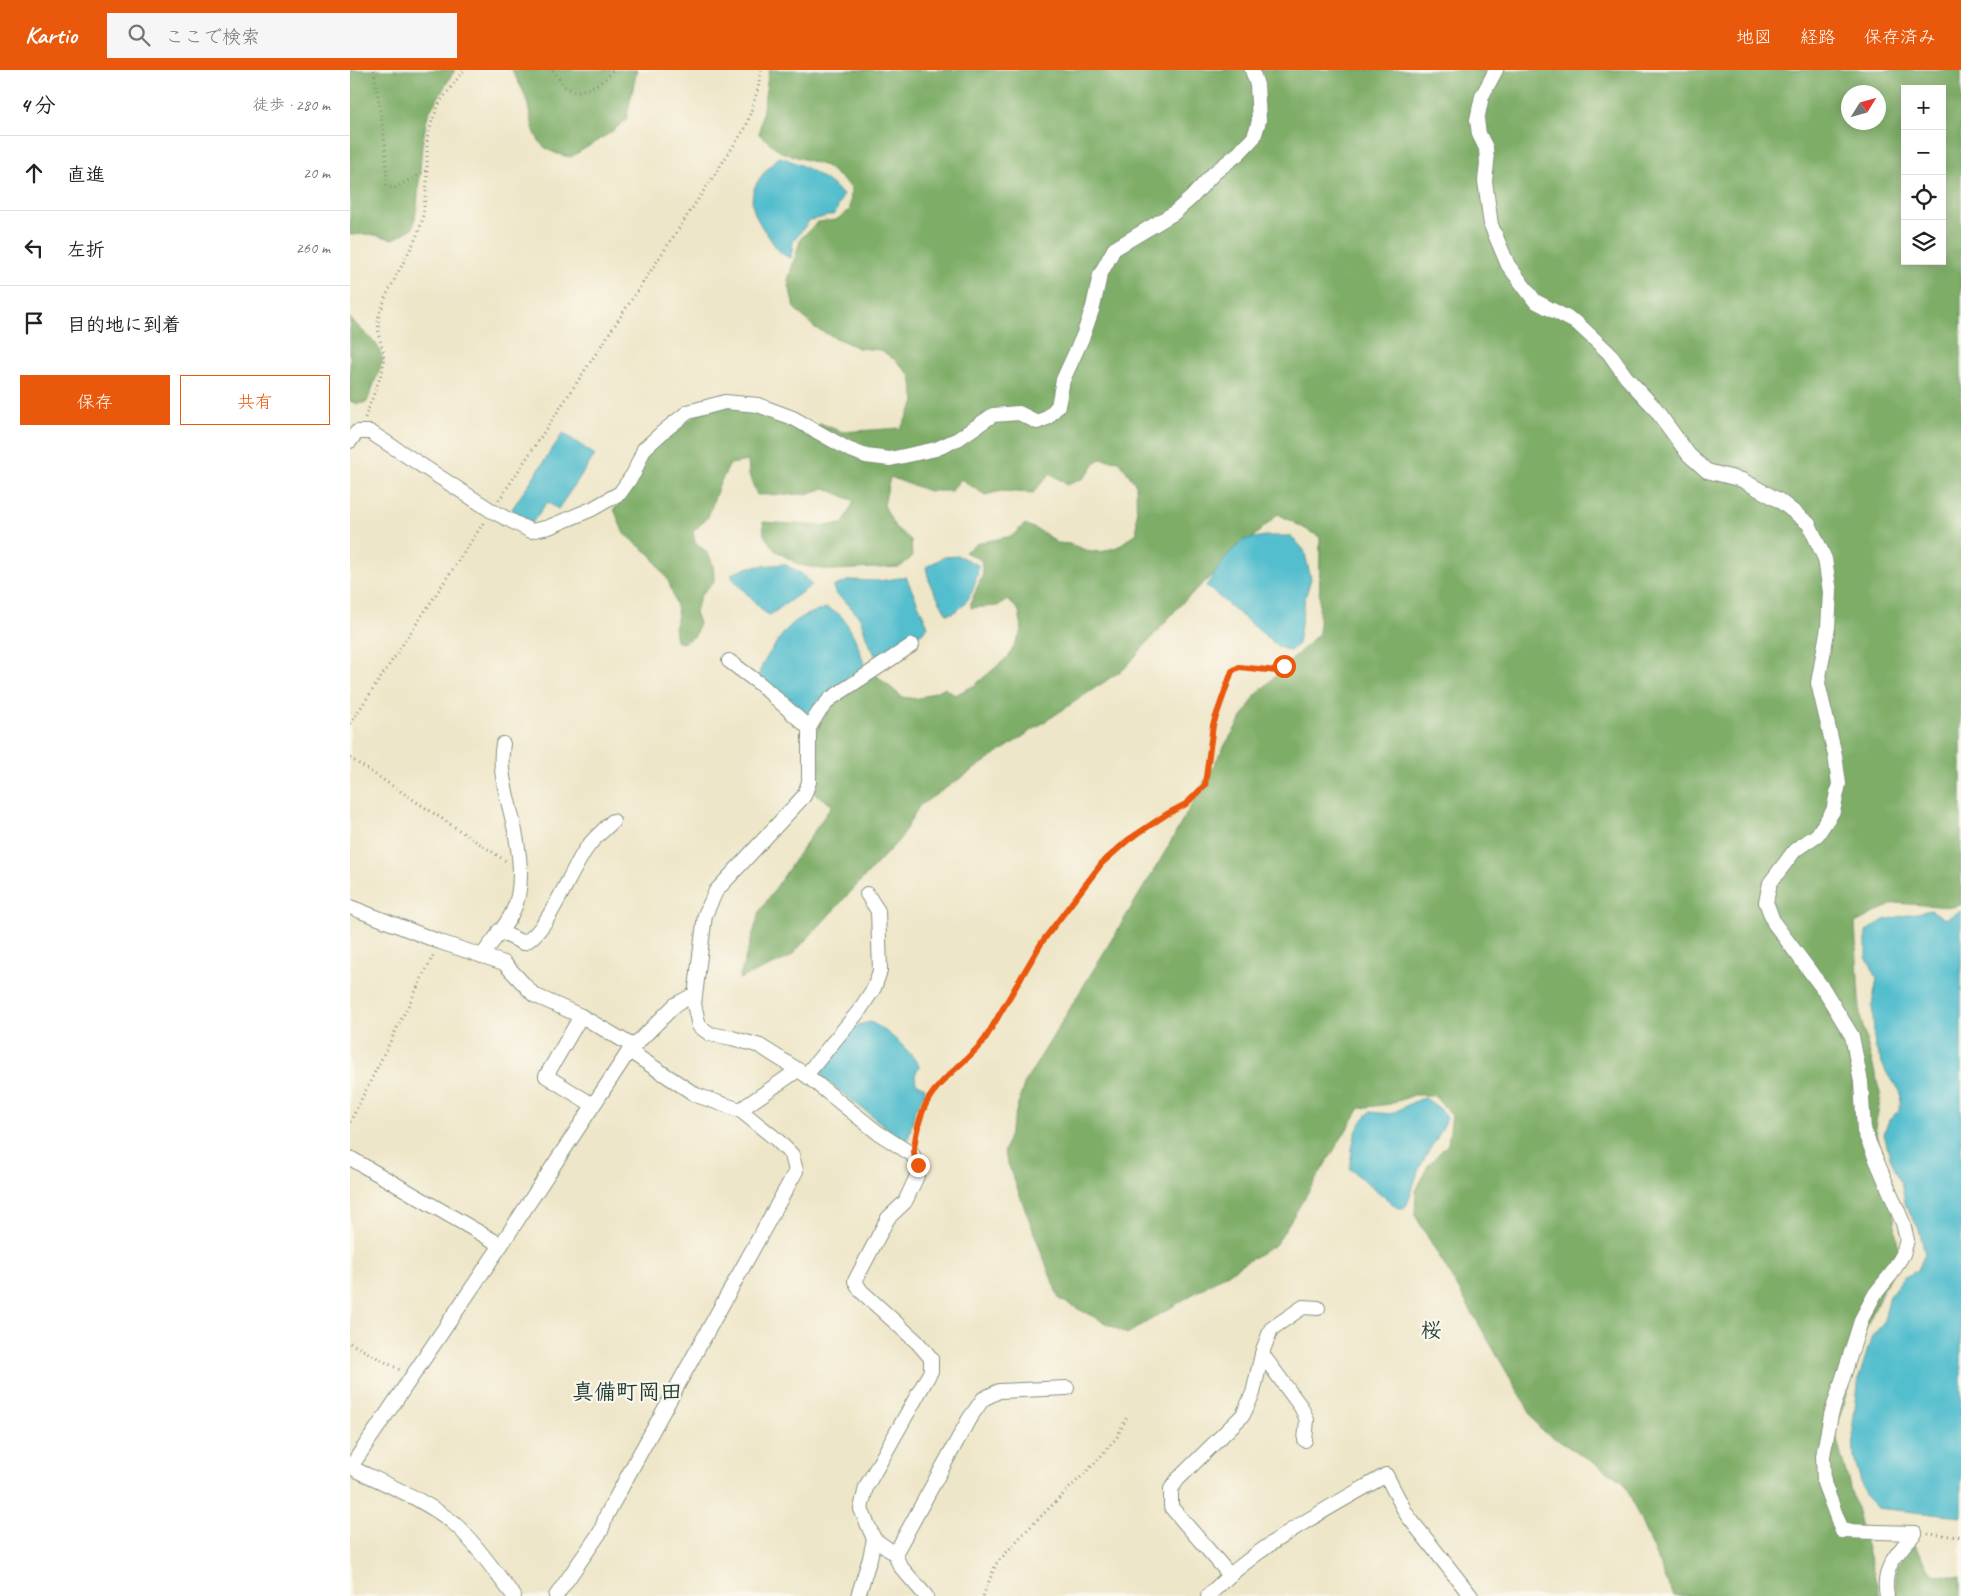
<!DOCTYPE html>
<html lang="ja">
<meta charset="utf-8">
<style>
:root{--surface:#fff;--page:#f6f6f6;--text:#222;--muted:#767676;--line:#e0e0e0;--accent:#ea580c}
body{margin:0;font-family:Caveat,"Klee One",sans-serif;background:var(--page);color:var(--text)}
.controls{position:absolute;right:15px;top:15px;display:grid;overflow:hidden;border-radius:0px;box-shadow:0 2px 12px #0003}
.controls button{width:45px;height:45px;display:grid;place-items:center;padding:0;border:0;border-bottom:1px solid var(--line);background:var(--surface);color:var(--text);font:25px sans-serif}
.compass{position:absolute;left:1491px;top:15px;width:45px;height:45px;border-radius:50%;background:var(--surface);box-shadow:0 2px 12px #0003;rotate:53deg}
.stop{position:absolute;width:15px;height:15px;margin:-11px;border:4px solid #ea580c;border-radius:50%;background:#fff}
.stop.end{background:#ea580c;border-color:#fff;box-shadow:0 1px 5px #0008}
.list{margin:0;padding:0;list-style:none}
h2{display:flex;justify-content:space-between;align-items:center;height:65px;margin:0;padding:0 20px;font-size:21px}
h2 small{font-size:16px;font-weight:400;color:var(--muted)}
.list li{display:grid;grid-template-columns:32px 1fr auto;gap:15px;align-items:center;box-sizing:border-box;height:75px;padding:0 20px;border-top:1px solid var(--line)}
.list b{display:block;font-size:19px;white-space:nowrap}
.list em{font-size:16px;font-style:normal;color:var(--muted)}
.actions{display:flex;gap:10px;padding:15px 20px}
.actions a{flex:1;padding:11px 0;border:1px solid var(--accent);border-radius:0px;text-align:center;font-size:18px;color:var(--accent)}
.actions .main{background:var(--accent);color:#fff}
.icon{flex:none;width:28px;height:28px;fill:none;stroke:currentColor;stroke-width:2;stroke-linecap:round;stroke-linejoin:round}
.map{position:relative;flex:none;width:1611px;height:1526px;overflow:hidden}
header{display:flex;align-items:center;gap:30px;box-sizing:border-box;height:70px;padding:0 25px;background:var(--accent);color:#fff}
header strong{font-size:24px}
nav{display:flex;gap:28px;margin-inline-start:auto;font-size:18px}
.search{width:350px;height:45px;background:var(--page);display:flex;align-items:center;gap:12px;box-sizing:border-box;padding:0 18px;border-radius:0px;color:var(--muted);font-size:19px}
main{display:flex}
aside{flex:1;background:var(--surface)}
.map>svg:first-child{display:block}
</style>
<header>
<strong>Kartio</strong>
<div class="search"><svg class="icon" aria-label="search" viewBox="0 0 24 24"><circle cx="10" cy="10" r="6"/><path d="M15 15l6 6"/></svg>ここで検索</div>
<nav><a>地図</a><a>経路</a><a>保存済み</a></nav>
</header>
<main>
<aside>
<h2>4 分<small>徒歩 · 280 m</small></h2>
<ul class="list">
<li><svg class="icon" aria-label="ahead" viewBox="0 0 24 24"><path d="M12 20V5M6 11l6-6 6 6"/></svg><div><b>直進</b></div><em>20 m</em></li>
<li><svg class="icon" aria-label="left" viewBox="0 0 24 24"><path d="M17 20v-9H6M10 6l-5 5 5 5"/></svg><div><b>左折</b></div><em>260 m</em></li>
<li><svg class="icon" aria-label="arrive" viewBox="0 0 24 24"><path d="M6 21V4h12l-3 4 3 4H6"/></svg><div><b>目的地に到着</b></div></li>
</ul>
<div class="actions"><a class="main">保存</a><a>共有</a></div>
</aside>
<div class="map">
<svg width="1611" height="1526" viewBox="0 0 1611 1526">
<rect width="100%" height="100%" fill="#fbf7ec"/>
<filter id="ink" filterUnits="userSpaceOnUse"><feTurbulence type="fractalNoise" baseFrequency=".02" numOctaves="2"/><feDisplacementMap in="SourceGraphic" scale="10" xChannelSelector="R" yChannelSelector="G"/><feConvolveMatrix kernelMatrix="1 2 1 2 8 2 1 2 1" color-interpolation-filters="sRGB"/></filter>
<filter id="wash" filterUnits="userSpaceOnUse"><feTurbulence type="fractalNoise" baseFrequency=".0096" numOctaves="4" result="noise"/><feDisplacementMap in="SourceGraphic" scale="20" xChannelSelector="R" yChannelSelector="G"/><feGaussianBlur stdDeviation="1.12" result="paint"/><feColorMatrix in="noise" values="0 0 0 0 0 0 0 0 0 0 0 0 0 0 0 0 0 1.4 0 .05"/><feComposite in="paint" operator="in"/></filter>
<g filter="url(#wash)">
<rect width="100%" height="100%" fill="#eee6c8"/>
<g fill="#7ead68" stroke="#4e754e" fill-rule="evenodd">
<polygon points="0,0 105,0 78,44 72,75 67,137 63,158 44,169 19,164 0,165"/>
<path d="M162,0h125l-11,50 -16,13 -39,24c-40,-6 -36,-27 -45,-59 -3,-9 -10,-19 -14,-28z"/>
<path d="M419,0h1192v835l-9,2 -57,-4 -40,20 5,93 21,81 -6,29 16,71 8,59 -36,78 -28,99 45,163h-207l-49,-114 -84,-53 -125,-214 1,-24 13,-27 19,-20 4,-29 -19,-20h-19l-24,9 -30,4 -84,136 -149,90 -68,-35 -55,-146 20,-69 141,-232 60,-107 31,-50 63,-62 1,-96 -42,-23 -96,89 -57,65 -206,138 -19,33 -111,119 -50,21 21,-68 72,-106 -18,-12 -1,-53 8,-19 12,-19 43,-27 26,22 15,2 27,-11 11,7 20,-10 34,-29 13,-25 -3,-20 -11,-11 -11,6 -26,2v-6l12,-28 -2,-14 -16,-8 13,-9 34,-7 13,-12 19,9 13,10 13,1 16,6 15,2 16,-5 20,-14 -1,-48 -17,-24 -20,-2 -15,19 -17,7 -17,-12 -17,20 -32,-2 -16,4 -24,-16 -10,12h-22l-39,-14 -6,28 11,22 16,13 1,17 -12,10 -70,3 -31,-5 -24,-15 -11,-15 -1,-13 59,4 21,-2 11,-23 -29,-13 -19,6 -49,1 -8,-20 -1,-14 -18,3 -11,21 -11,32 -15,15 2,11c17,11 19,19 19,39l-13,13 -6,17 4,11 -4,13 -13,7 -6,-2 -2,-13 4,-12 -4,-18 -6,-18 -17,-25 -27,-21 -10,-25 13,-14 23,-45 50,-38 28,-7 32,6 24,8 29,17 7,-13 22,9 59,-4 14,-26 -4,-26 -16,-16 -14,-10 -23,-2 -43,-20 -21,-20 -6,-28 13,-42 17,-16 18,-2 14,-10 1,-23 -25,-21 -45,-14 -22,-18zM1555,19h37v172h-37zM1498,22h30v30h-30z"/>
<polygon points="0,248 27,275 33,290 17,332 8,334 0,331"/>
<polygon points="1563,1475 1583,1504 1611,1507 1611,1526 1544,1526 1547,1497"/>
</g>
<g fill="#53bece" stroke="#397e81">
<path d="M429,87c20,5 50,22 64,38l-8,19 -26,7 -16,21 -2,16c-11,-3 -16,-12 -22,-21 -27,-36 -20,-51 10,-80z"/>
<polygon points="213,363 245,385 208,439 197,432 182,453 162,439"/>
<polygon points="915,466 941,466 954,480 961,509 955,528 948,574 940,581 929,577 856,516 877,486 893,470"/>
<path d="M609,486l19,9c0,19 -11,46 -31,49l-17,-30 -4,-17 18,-10z"/>
<polygon points="434,494 452,504 462,515 420,545 414,542 384,510 381,504 400,497"/>
<polygon points="556,507 578,556 572,563 526,587 517,569 510,548 498,534 485,523 483,517 500,510 529,511"/>
<path d="M476,538c4,2 11,4 14,7 10,10 22,37 24,51l-42,31 -16,20 -48,-40c3,-11 8,-19 15,-29 17,-25 23,-31 53,-40z"/>
<polygon points="1581,840 1595,849 1611,841 1611,1447 1527,1438 1515,1426 1504,1387 1503,1354 1509,1308 1522,1266 1533,1254 1540,1225 1553,1208 1568,1200 1575,1184 1569,1159 1556,1137 1552,1116 1540,1087 1534,1064 1539,1050 1550,1039 1551,1022 1536,1002 1525,977 1522,935 1527,908 1516,887 1516,861 1534,850"/>
<path d="M520,952c15,6 41,29 49,44l-4,9 1,8 9,5v6l-10,16 -7,31h-4l-81,-63 -2,-8 31,-40 6,-5z"/>
<path d="M1075,1028l14,10 8,10c-7,18 -17,29 -25,45 -8,15 -9,31 -17,45h-7l-48,-39c2,-23 3,-41 20,-57l21,2 24,-13z"/>
</g>
</g>
<g filter="url(#ink)">
<g fill="none" stroke-linecap="round" stroke-linejoin="round">
<defs>
<g id="minor">
<polyline points="1146,0 1132,26 1127,50 1129,64 1136,78 1137,93 1135,111 1141,155 1158,195 1185,231 1227,253 1259,283 1276,307 1303,336 1339,385 1357,401 1392,410 1430,431 1459,454 1475,489 1480,522 1478,557 1468,613 1485,685 1489,714 1483,741 1467,765 1445,780 1420,813 1416,832 1424,853 1474,920 1502,966 1511,1012 1514,1061 1553,1153 1557,1170 1553,1184 1542,1203 1525,1224 1512,1248 1481,1345 1473,1386 1474,1413 1492,1461 1565,1463"/>
<polyline points="0,371 7,362 20,362 142,441 181,461 199,457 242,439 270,423 284,403 294,379 314,361 338,342 375,332 408,335 443,348 498,379 516,386 540,389 586,379 608,369 643,345 669,343 687,352 697,348 708,336 713,310 733,266 743,237 750,205 764,179 824,143 841,128 864,103 889,83 904,67 909,51 907,15 902,0"/>
<polyline points="379,591 410,614 459,658 459,712 454,726 366,821 355,845 344,934 349,956 360,964 382,968 410,976 456,1005 527,1062 563,1085 567,1095 567,1106 555,1132 538,1148 505,1211 511,1221 567,1272 581,1288 581,1301 516,1417 511,1439 524,1469 545,1484 550,1496 576,1526"/>
<polyline points="459,658 468,643 480,629 562,575"/>
<polyline points="0,837 90,872 154,893 184,925 231,946 283,976"/>
<path d="M149,861l24,12c25,-9 48,-76 66,-98 7,-9 16,-16 24,-24"/>
<path d="M132,886c10,-15 24,-29 31,-45 14,-29 4,-75 -4,-106 -5,-21 -10,-40 -6,-61"/>
<polyline points="231,946 196,1006 243,1035"/>
<polyline points="279,981 346,1025 390,1040 448,1000"/>
<polyline points="456,1005 509,941 524,918 530,901 528,841 517,824"/>
<polyline points="0,1088 151,1175"/>
<polyline points="912,1284 951,1337 957,1350 955,1370"/>
<path d="M0,1397c33,16 81,35 108,60 19,18 39,48 56,69"/>
<polyline points="0,1398 151,1175 279,981 325,935 345,924"/>
<polyline points="545,1484 619,1349 633,1329 649,1321 717,1318"/>
<polyline points="879,1504 821,1437 821,1419 828,1409 893,1345 903,1323 913,1280 921,1259 953,1237 968,1238"/>
<polyline points="206,1526 251,1461 256,1446 288,1387 446,1101 442,1085 426,1069 390,1040"/>
<polyline points="508,1526 520,1488 524,1469"/>
<path d="M858,1526c50,-52 116,-85 178,-121l21,40 64,81"/>
<path d="M1537,1526c-6,-28 11,-44 28,-63"/>
</g>
</defs>
<use href="#minor" stroke="#86927e" stroke-width="16"/>
<g stroke="#86927e" stroke-width="3" stroke-dasharray="1 4" stroke-linecap="butt">
<polyline points="24,0 35,73 37,115 43,119 76,101"/>
<path d="M203,0l11,16 11,6c16,-4 28,-8 38,-22"/>
<polyline points="15,348 33,299 34,284 29,266 28,248 37,224 66,168 72,152 77,113 77,69 82,51 90,32 114,0"/>
<polyline points="149,430 396,57 408,19 411,0"/>
<polyline points="0,654 134,452"/>
<polyline points="0,688 156,791"/>
<polyline points="0,1052 84,884"/>
<path d="M566,1069c3,-16 8,-37 20,-50 15,-19 35,-31 49,-50l57,-97 60,-79 25,-23 40,-26 19,-10 19,-19 8,-60 19,-54 7,-4 38,4 7,-5"/>
<polyline points="0,1273 50,1300"/>
<polyline points="1578,1464 1611,1467"/>
<polyline points="633,1526 646,1494 673,1464 746,1392 767,1367 777,1347"/>
</g>
<use href="#minor" stroke="#fff" stroke-width="14"/>
</g>
</g>
<g fill="none" stroke-linecap="round" stroke-linejoin="round" filter="url(#ink)">
<path stroke="#ea580c" stroke-width="6" d="M568,1095c-6,-12 -4,-16 -2,-30 3,-15 9,-34 20,-46 15,-19 35,-31 49,-50l57,-97 60,-79 26,-23 39,-26 19,-10 19,-19 8,-60 19,-54 7,-4 38,4 7,-5"/>
</g>
<g text-anchor="middle" dominant-baseline="central" stroke-width="4.5" stroke-linejoin="round" paint-order="stroke">
<g font-size="21" font-weight="bold" fill="#1f3d34" stroke="#fbf7ec">
<text x="1081" y="1260">桜</text>
</g>
<g font-size="22" font-weight="bold" fill="#1f3d34" stroke="#fbf7ec">
<text x="277" y="1322">真備町岡田</text>
</g>
</g>
</svg>
<div class="controls">
<button>+</button>
<button>−</button>
<button><svg class="icon" aria-label="locate" viewBox="0 0 24 24"><circle cx="12" cy="12" r="6"/><path d="M12 2v4M12 18v4M2 12h4M18 12h4"/></svg></button>
<button><svg class="icon" aria-label="layers" viewBox="0 0 24 24"><path d="M12 4l9 5-9 5-9-5zM3 14l9 5 9-5"/></svg></button>
</div>
<svg class="compass" viewBox="-18 -18 36 36"><path d="M0-13l5 13h-10z" fill="#e53935"/><path d="M0 13l5-13h-10z" fill="#767676"/></svg>
<div class="stop" style="left:934px;top:596px"></div>
<div class="stop end" style="left:568px;top:1095px"></div>
</div>
</main>
